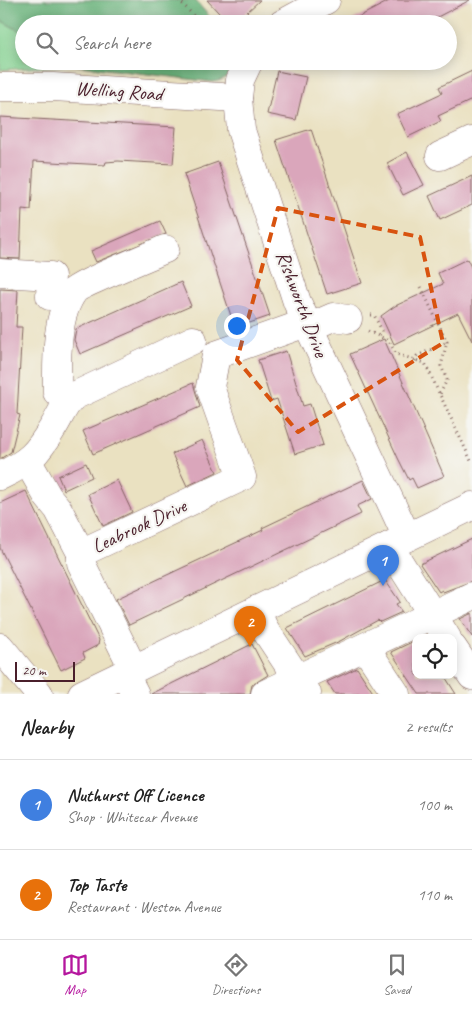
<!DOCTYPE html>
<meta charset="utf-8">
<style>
:root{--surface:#fff;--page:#f2f2f2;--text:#222;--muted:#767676;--line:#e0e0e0;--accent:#b5179e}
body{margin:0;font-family:Caveat,sans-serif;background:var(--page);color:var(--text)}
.controls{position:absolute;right:15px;bottom:15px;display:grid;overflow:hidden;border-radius:10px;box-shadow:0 2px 12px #0003}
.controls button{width:45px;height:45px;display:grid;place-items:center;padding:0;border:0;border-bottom:1px solid var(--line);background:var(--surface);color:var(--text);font:25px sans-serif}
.scale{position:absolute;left:15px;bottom:12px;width:60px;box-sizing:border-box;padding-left:5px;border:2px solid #4a1f2b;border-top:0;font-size:14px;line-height:18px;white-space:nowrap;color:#4a1f2b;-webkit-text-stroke:4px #f6f6f2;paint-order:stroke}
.you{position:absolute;left:236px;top:325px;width:18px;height:18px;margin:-12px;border:4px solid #fff;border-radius:50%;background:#1a73e8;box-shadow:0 0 0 8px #1a73e833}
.badge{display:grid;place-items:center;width:32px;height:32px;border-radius:50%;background:var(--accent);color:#fff;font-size:16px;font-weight:700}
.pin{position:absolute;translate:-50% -41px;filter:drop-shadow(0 1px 2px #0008)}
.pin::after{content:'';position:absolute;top:26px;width:18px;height:15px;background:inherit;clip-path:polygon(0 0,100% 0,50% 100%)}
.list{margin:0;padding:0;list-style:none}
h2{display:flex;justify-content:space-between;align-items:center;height:65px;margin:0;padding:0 20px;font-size:21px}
h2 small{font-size:16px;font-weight:400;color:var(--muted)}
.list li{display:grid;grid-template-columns:32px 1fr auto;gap:15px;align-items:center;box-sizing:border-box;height:90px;padding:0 20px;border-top:1px solid var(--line)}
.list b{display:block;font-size:19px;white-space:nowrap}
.list p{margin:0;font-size:16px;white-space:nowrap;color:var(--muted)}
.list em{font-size:16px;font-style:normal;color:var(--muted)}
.icon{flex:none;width:28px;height:28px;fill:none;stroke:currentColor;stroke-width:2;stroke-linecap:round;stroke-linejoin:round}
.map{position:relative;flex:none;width:472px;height:694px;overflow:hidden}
.search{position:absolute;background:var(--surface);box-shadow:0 2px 12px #0003;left:15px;right:15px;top:15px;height:55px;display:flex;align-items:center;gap:12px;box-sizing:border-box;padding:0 18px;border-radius:28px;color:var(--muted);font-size:19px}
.sheet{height:245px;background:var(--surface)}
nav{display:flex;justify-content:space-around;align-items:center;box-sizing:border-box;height:70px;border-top:1px solid var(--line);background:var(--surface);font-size:14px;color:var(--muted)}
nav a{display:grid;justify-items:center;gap:2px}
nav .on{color:var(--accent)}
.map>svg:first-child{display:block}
</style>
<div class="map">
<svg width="472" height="694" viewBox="0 0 472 694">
<rect width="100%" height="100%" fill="#f6f6f2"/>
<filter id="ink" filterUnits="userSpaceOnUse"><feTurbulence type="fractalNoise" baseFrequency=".02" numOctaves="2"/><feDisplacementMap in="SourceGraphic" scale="10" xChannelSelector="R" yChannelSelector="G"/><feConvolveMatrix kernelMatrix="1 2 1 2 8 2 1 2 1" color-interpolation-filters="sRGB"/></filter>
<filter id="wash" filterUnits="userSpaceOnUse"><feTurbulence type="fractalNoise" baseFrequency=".0096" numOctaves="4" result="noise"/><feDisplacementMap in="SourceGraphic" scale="20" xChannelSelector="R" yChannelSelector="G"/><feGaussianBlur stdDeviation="1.12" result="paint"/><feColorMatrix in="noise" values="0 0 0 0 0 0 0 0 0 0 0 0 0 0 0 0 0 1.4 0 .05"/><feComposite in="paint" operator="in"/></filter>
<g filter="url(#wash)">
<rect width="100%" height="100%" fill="#eae1c1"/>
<polygon fill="#82d08f" stroke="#66785d" points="0,20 24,33 24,61 67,61 72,65 0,70"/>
<g fill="#69b27a" stroke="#5a6852">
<polygon points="0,0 195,0 216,24 24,24 24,33 0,20"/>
<path d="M67,61h169c-5,13 -9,19 -23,21l-141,-17z"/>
</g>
<g id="blocks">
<g fill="#daa6bb">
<polygon points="207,0 260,0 234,24 229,24"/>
<polygon points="391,0 470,0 424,24 345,24"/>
<polygon points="277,71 306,77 296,120 267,114"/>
<polygon points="472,71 472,100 438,116 441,121 408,137 397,114 442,93 439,87"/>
<polygon points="0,117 176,127 173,164 118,161 106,162 105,165 34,161 31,210 22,209 20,259 0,258"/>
<polygon points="311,129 362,283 327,294 276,140"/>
<polygon points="407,152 424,185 403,195 387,163"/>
<polygon points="218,162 270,316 235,328 184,174"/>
<polygon points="472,176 472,205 440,220 429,196"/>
<polygon points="160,221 166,234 96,262 91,251"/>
<polygon points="467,259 472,269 472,341 458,313 394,344 381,316 395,306 443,284 438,273"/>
<polygon points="181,282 191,306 80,354 74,340 76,329"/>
<polygon points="0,289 18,290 16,327 22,327 17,414 20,415 11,452 0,459"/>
<polygon points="384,339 444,476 417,488 412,478 409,480 398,458 350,354"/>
<polygon points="286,351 303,406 310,404 323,445 295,454 277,399 271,401 258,360"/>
<polygon points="193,383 200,407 93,454 83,431"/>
<polygon points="202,440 217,472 187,486 172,454"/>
<polygon points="86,463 92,477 64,490 58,476"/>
<polygon points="117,480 132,512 103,526 88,494"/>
<polygon points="363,480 372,499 357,506 361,514 129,625 116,599 263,530 262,528"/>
<polygon points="26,491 99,640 98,645 83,653 85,658 61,670 0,548 0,503"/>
<polygon points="472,539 472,581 443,592 442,590 439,592 420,564"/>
<polygon points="385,580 400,602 396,604 402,612 380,622 378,620 340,641 305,656 287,628"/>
<polygon points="472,613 472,637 460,619"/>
<polygon points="416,640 416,675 444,675 456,694 419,694 391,652"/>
<polygon points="252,644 268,675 252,685 250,694 151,694"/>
<polygon points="357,668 374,694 335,694 327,682"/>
</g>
</g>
</g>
<g filter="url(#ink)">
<use href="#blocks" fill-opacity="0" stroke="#826360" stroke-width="1"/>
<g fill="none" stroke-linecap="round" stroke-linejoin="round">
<defs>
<g id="minor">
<polyline points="282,24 326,0"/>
<polyline points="249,61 240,80 238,98 241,130 297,302 407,537"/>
<polyline points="0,87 53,87 238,98"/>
<polyline points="440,156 472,141"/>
<polyline points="0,273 51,276 50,296"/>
<polyline points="308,328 333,317 348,319"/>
<path d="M67,402l-10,-10c0,-30 -2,-76 17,-101 6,-7 78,-36 91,-42"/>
<polyline points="28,462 48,497 58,509 81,553 242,477 210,387 216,355 306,323"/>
<path d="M0,476c30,-14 37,-22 54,-50 7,-11 10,-22 20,-30l119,-56"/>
<polyline points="389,546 447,638"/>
<polyline points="81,553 81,563 133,668"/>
<polyline points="256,610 264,628 307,693"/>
<polyline points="0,647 39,694"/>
<polyline points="365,647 396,694"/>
<polyline points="453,648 472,676"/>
<polyline points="124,673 135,694"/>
<polyline points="82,694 472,506"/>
<polyline points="265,694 472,596"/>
</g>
</defs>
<use href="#minor" stroke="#826360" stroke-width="29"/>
<g stroke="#826360" stroke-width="3" stroke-dasharray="1 4" stroke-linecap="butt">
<polyline points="179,0 201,24"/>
<polyline points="421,287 447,342 441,366 447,380 440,394"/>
<polyline points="371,315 374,315 382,331 379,336"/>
<polyline points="368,331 389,341 396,354 425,363 472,463"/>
<polyline points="415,361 417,356 447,342"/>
</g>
<use href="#minor" stroke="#fff" stroke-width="28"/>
</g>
</g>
<path fill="none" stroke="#d8530f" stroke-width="4" stroke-dasharray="10 6" stroke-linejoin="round" d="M278,208l142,29 23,106 -145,89 -61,-72z"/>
<g text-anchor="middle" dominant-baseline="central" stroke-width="4.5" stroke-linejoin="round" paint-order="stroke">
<g font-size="20" fill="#4a1f2b" stroke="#f6f6f2">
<text transform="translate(119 91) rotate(4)">Welling Road</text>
<text transform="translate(302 304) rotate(69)">Rishworth Drive</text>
<text transform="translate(139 526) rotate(-25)">Leabrook Drive</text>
</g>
</g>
</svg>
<div class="controls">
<button><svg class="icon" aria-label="locate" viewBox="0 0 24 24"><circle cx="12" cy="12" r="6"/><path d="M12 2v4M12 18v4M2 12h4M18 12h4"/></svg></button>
</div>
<div class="scale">20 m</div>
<div class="you"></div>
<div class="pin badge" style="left:383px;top:586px;background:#3f7fe0">1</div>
<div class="pin badge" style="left:250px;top:647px;background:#e8710a">2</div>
<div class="search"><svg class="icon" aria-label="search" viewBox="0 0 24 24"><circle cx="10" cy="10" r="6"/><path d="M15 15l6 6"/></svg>Search here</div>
</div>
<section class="sheet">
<h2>Nearby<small>2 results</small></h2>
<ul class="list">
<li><span class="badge" style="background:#3f7fe0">1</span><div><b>Nuthurst Off Licence</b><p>Shop · Whitecar Avenue</p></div><em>100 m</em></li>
<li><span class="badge" style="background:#e8710a">2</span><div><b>Top Taste</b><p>Restaurant · Weston Avenue</p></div><em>110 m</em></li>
</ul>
</section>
<nav>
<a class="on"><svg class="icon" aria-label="map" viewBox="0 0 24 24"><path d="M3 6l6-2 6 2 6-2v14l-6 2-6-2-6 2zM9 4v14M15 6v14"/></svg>Map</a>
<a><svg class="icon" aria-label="directions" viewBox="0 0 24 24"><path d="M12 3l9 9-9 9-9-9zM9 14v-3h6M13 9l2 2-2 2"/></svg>Directions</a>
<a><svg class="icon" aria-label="saved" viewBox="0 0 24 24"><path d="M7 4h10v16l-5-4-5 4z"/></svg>Saved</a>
</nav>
